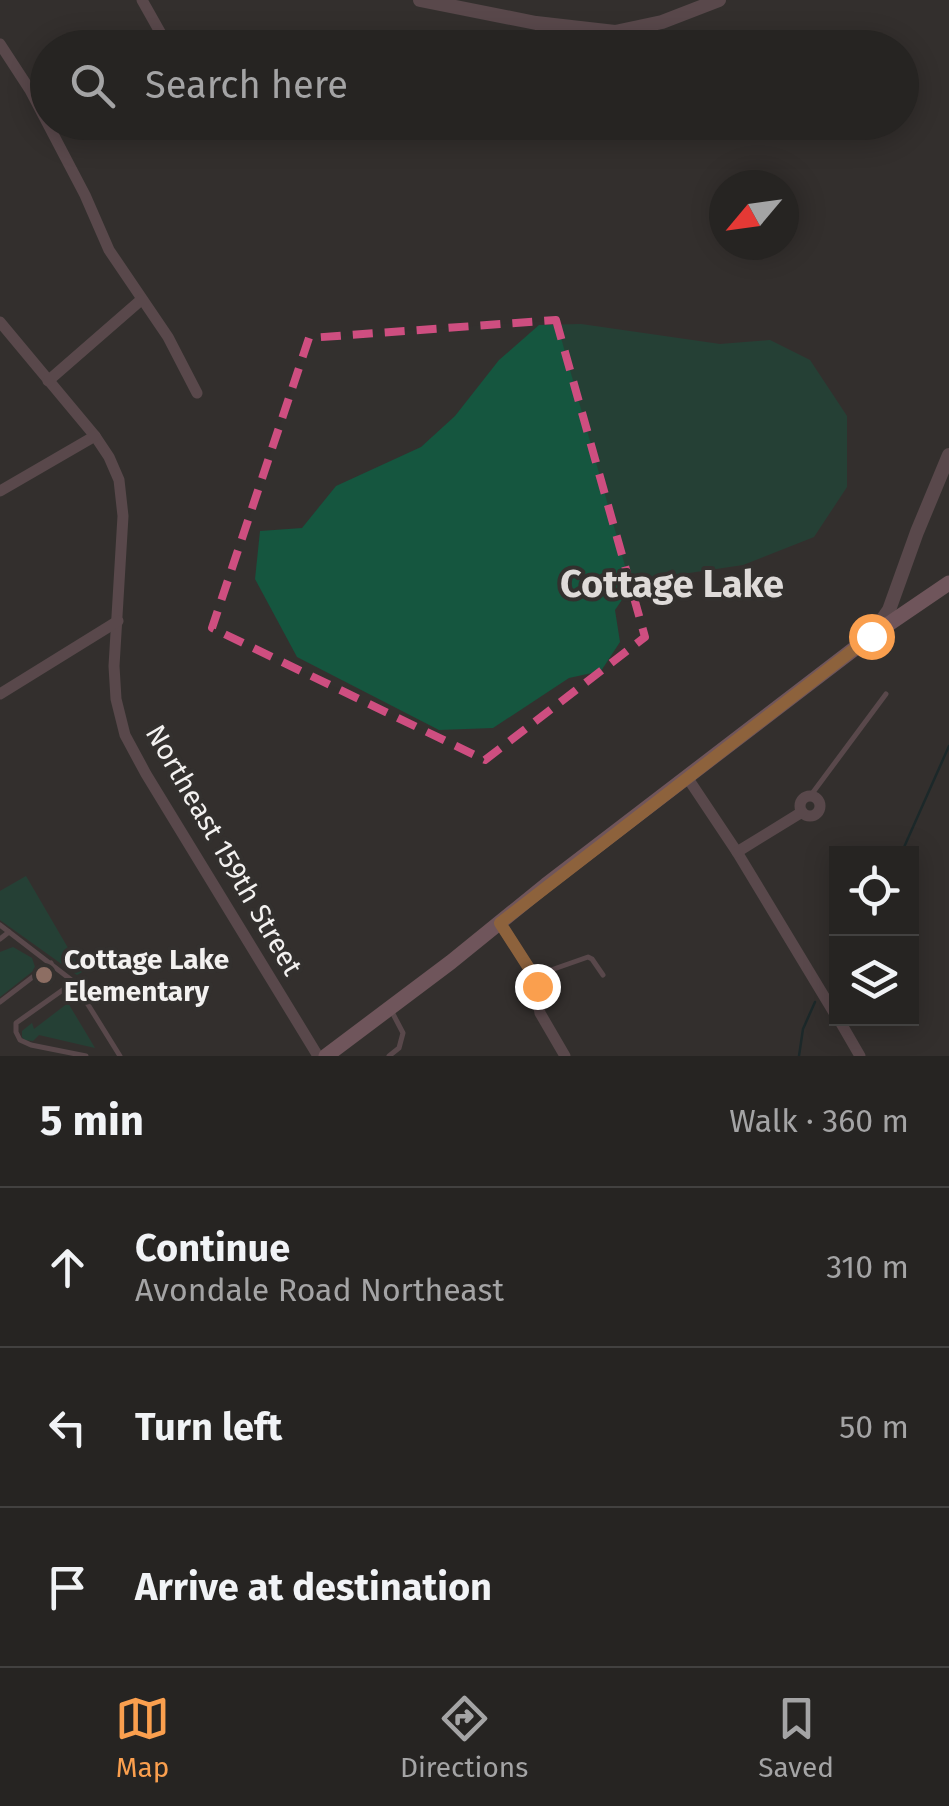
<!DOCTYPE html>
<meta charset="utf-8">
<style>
:root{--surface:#262422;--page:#2e2c2a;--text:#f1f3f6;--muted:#a4a4a5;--line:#424140;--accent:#fa9f4e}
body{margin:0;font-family:"Fira Sans",sans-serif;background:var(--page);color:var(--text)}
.controls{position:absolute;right:30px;bottom:30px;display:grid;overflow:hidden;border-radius:0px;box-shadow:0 5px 25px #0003}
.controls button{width:90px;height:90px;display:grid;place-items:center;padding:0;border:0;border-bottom:2px solid var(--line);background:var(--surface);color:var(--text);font:50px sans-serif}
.compass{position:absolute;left:709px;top:170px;width:90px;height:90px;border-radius:50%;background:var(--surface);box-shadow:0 5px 25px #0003;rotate:241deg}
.stop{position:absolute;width:30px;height:30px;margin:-22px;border:8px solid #fa9f4e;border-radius:50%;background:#fff}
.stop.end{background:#fa9f4e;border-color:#fff;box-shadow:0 2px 10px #0008}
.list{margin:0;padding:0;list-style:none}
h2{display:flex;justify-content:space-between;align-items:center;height:130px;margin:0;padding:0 40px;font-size:42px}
h2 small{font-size:32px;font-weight:400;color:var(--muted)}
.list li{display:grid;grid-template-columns:65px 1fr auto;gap:30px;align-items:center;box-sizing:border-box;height:160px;padding:0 40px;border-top:2px solid var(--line)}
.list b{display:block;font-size:38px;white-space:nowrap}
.list p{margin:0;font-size:32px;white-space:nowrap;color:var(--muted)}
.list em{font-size:32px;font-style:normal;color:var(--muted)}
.icon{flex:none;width:55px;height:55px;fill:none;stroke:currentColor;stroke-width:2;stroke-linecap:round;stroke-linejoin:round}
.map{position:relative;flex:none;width:949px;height:1056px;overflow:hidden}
.search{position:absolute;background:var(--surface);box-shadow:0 5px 25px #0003;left:30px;right:30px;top:30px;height:110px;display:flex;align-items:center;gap:25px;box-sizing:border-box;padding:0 35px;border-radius:55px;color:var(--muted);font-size:38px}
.sheet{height:610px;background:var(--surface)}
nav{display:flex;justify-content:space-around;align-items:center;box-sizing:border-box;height:140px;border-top:2px solid var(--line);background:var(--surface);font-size:28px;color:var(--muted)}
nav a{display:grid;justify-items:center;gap:5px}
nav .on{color:var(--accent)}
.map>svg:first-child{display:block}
</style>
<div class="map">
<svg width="949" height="1056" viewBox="0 0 949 1056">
<rect width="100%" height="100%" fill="#33302e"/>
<g fill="#15563f">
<polygon points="581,324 720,344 770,340 810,360 847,416 847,487 814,537 743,565 635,581 615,610 620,642 601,671 569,678 493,728 439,730 297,657 255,579 260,531 302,528 336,486 421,447 455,416 499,360 539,325"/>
<polygon points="26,876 82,972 77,975 0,920 0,891"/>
<polygon points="13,947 32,958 35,967 33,971 0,997 0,952"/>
<polygon points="68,1003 95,1048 39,1035 33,1041 25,1040 22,1037 22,1031 32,1023 34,1029"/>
</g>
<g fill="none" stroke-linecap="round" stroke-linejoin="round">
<g stroke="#002025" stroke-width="2.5">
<polyline points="901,854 949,746"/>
<polyline points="835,987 836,985"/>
<polyline points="799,1056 803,1029 815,1002"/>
</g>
<g stroke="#87676f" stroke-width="5">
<polyline points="811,795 886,694"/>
<polyline points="0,925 74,982 120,1056"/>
<polyline points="0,939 9,932"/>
<polyline points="534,976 588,957 592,959 603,975"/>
<polyline points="74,982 16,1023 16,1032 20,1040 31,1045 86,1056"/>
<polyline points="0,1002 51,963"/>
<polyline points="389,1056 399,1048 403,1033 392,1012"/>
</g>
<g stroke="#87676f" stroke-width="11">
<polyline points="142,0 169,48"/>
<polyline points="0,44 30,90 85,195 109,250 168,337 197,393"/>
<polyline points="212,122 216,131"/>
<polyline points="0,322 95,436 109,457 119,480 123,516 114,666 116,699 125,735 146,774 318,1056"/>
<polyline points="48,381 141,300"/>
<polyline points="0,491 95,436"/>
<polyline points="0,694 118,621"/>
<polyline points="687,777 737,852 836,1016"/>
<circle cx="810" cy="806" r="10"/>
<polyline points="737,852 802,812"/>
<polyline points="500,923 534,976 540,1013 565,1056"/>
<polyline points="838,1018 860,1056"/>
</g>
<g stroke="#87676f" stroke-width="14">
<polyline points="420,0 536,23 615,32 662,22 719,0"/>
<polyline points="873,633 889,610 917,532 949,455"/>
</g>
<polyline stroke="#b88492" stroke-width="15" points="326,1056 451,962 546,885 871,636 949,583"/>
</g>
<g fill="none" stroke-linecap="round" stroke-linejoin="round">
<polyline stroke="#fa9f4e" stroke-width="12" points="537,986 534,976 500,923 871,636"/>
</g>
<path d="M0 0H949V1056H0ZM556,320l89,317 -160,123 -273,-132 97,-290z" fill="#33302e" fill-opacity=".55" fill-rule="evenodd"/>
<path fill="none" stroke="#ce4e80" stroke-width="8" stroke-dasharray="20 12" stroke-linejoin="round" d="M556,320l89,317 -160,123 -273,-132 97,-290z"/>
<circle fill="#8d6e63" stroke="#33302e" stroke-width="4" cx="44" cy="975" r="10"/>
<g text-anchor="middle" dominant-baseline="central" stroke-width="8" stroke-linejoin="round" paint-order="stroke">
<g font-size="28" fill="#f3f1f0" stroke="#33302e">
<text transform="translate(224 850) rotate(60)">Northeast 159th Street</text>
</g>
<g font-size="28" font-weight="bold" fill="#f3f1f0" stroke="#33302e" text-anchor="start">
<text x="64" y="959">Cottage Lake<tspan x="64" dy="32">Elementary</tspan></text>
</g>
<g font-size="38" font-weight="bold" fill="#dfdbd9" stroke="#33302e">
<text x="672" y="584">Cottage Lake</text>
</g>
</g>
</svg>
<div class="controls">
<button><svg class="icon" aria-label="locate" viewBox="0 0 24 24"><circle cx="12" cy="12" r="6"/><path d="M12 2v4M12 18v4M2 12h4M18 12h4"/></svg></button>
<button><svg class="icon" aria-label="layers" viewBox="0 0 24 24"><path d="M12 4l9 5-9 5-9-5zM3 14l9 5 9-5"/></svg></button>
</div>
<svg class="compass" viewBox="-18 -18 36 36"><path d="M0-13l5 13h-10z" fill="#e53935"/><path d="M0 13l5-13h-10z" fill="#a4a4a5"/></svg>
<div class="stop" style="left:871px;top:636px"></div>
<div class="stop end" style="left:537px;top:986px"></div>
<div class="search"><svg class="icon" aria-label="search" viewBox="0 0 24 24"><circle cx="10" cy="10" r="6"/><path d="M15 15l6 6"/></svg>Search here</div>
</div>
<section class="sheet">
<h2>5 min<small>Walk · 360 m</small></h2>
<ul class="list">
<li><svg class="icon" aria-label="ahead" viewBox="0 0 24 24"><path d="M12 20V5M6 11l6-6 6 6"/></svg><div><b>Continue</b><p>Avondale Road Northeast</p></div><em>310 m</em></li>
<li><svg class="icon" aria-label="left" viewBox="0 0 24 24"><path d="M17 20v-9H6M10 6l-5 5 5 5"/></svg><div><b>Turn left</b></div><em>50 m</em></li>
<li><svg class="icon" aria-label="arrive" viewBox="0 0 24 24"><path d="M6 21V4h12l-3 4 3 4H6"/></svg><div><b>Arrive at destination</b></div></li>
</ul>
</section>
<nav>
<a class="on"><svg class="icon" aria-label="map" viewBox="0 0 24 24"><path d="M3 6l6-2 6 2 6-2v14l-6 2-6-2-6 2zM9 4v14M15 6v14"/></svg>Map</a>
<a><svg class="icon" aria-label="directions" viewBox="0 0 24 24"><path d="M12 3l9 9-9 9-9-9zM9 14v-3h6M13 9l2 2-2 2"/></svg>Directions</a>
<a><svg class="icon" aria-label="saved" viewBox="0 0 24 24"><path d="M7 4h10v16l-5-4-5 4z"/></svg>Saved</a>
</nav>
